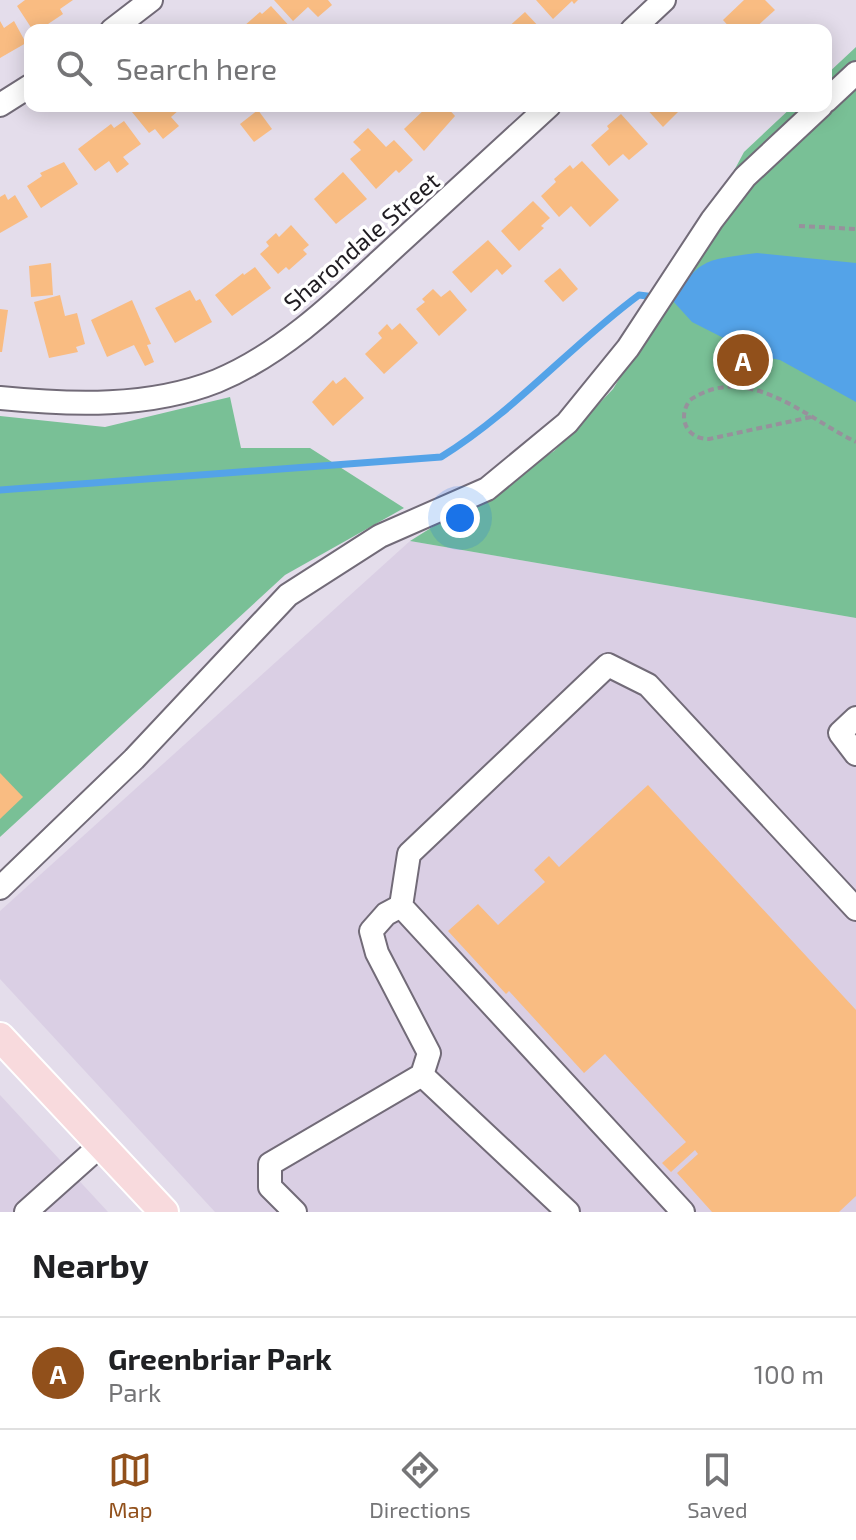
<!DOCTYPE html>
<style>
:root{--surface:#fff;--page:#f2f2f2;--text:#202124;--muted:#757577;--line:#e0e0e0;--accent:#91501b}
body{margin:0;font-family:"Exo 2",sans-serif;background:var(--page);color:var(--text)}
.you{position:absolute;left:460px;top:518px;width:28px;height:28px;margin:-20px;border:6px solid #fff;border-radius:50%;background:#1a73e8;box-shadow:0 0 0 12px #1a73e833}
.badge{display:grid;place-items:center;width:52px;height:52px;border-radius:50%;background:var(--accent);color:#fff;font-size:26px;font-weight:700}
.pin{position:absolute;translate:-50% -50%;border:4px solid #fff;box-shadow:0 2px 8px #0006}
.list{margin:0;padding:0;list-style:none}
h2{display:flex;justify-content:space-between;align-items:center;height:104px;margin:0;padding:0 32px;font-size:34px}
h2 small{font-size:26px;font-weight:400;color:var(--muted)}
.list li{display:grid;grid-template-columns:52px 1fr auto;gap:24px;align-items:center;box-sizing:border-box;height:112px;padding:0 32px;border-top:2px solid var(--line)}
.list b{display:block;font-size:30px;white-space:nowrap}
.list p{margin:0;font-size:26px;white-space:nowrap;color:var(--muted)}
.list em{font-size:26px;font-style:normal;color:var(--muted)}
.icon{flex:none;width:44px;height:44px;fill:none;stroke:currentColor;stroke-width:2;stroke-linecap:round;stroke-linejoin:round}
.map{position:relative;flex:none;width:856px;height:1212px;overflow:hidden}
.search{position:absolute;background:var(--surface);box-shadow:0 4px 20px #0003;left:24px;right:24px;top:24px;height:88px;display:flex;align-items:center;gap:20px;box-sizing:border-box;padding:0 28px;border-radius:16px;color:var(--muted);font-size:30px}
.sheet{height:216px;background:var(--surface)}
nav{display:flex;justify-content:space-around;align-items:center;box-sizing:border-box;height:112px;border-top:2px solid var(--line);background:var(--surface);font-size:22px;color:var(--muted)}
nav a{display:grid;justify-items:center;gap:4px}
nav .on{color:var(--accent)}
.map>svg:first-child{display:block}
</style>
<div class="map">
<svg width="856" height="1212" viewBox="0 0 856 1212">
<rect width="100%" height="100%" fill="#e4ddeb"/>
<g fill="#dacfe4">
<polygon points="410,541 856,618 856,1212 215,1212 0,979 0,911"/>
<polygon points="0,1095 108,1212 0,1212"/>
</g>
<g fill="#79c096">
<polygon points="856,47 856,618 410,541 554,451 613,389 648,331 744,152 793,106 826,106 826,75"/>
<polygon points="230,397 241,448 310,448 404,508 285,575 0,837 0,416 105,427"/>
</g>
<path fill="#54a3e8" d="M757,253l99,10v139l-76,-42 -21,-4 -67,-34 -20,-22c29,-43 35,-40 85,-47z"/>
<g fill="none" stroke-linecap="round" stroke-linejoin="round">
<path stroke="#54a3e8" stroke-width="7" d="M0,490l441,-33c73,-45 130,-112 198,-162l16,2"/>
</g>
<g fill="#f9bc82">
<polygon points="25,0 73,0 60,9 63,14 42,28 40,24 32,29 17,6"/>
<polygon points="274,0 328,0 332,5 318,17 308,7 293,21"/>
<polygon points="536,0 578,0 574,4 572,1 553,19"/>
<polygon points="744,0 765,0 775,10 753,30 732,30 723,20"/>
<polygon points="271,6 293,30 247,30 244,26 260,12 262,14"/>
<polygon points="525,12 542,30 505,30"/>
<polygon points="0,21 4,28 14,21 26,43 0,58"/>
<polygon points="139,106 176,106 179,110 171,117 179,126 163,139 155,129 149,133 132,112"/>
<polygon points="428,106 446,106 455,116 424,151 404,129"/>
<polygon points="644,106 680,106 682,108 663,127"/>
<polygon points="258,110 272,129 254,142 240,124"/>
<polygon points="621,114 648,144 629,160 623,154 609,166 591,145 609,129 607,126"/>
<polygon points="124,121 141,144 123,157 129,164 117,173 109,161 95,171 78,149 111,124 114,128"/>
<polygon points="368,128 386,147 394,140 413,160 399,173 396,170 376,189 350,159 361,150 353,142"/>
<polygon points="582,161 619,200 590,227 571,206 559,217 541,196 556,182 554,179 570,165 573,169"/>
<polygon points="64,162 78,184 41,208 27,186 42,176 40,173"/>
<polygon points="343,172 367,199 336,224 314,199"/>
<polygon points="5,194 8,200 15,195 28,217 0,233 0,197"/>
<polygon points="533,201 550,218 541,226 544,228 519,251 501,231"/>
<polygon points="291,225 309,245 303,250 307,254 289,270 286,267 278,274 260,254 269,246 266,242 276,233 279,237"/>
<polygon points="488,240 512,266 502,275 497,269 471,293 452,272"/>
<polygon points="51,263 53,295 31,297 29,266"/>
<polygon points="255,267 271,288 232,316 215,295 243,273 244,275"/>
<polygon points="560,268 578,289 563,302 544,281"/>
<polygon points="433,289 441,297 450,290 467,310 439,336 416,309 425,302 422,299"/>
<polygon points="190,290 196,301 200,299 212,322 175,343 155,308"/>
<polygon points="60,295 65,316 77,313 85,344 76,347 78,352 49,358 34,302"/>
<polygon points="132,300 151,344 147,345 154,362 145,366 134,345 107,357 91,320"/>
<polygon points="0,309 8,310 2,352 0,352"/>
<polygon points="400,323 418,343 384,374 365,354 382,338 378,333 387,324 392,330"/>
<polygon points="345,377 364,398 333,426 312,402 333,380 336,384"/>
<polygon points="0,773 23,797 0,819"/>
<polygon points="648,785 856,1010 856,1196 839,1212 712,1212 677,1173 698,1154 695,1150 671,1172 662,1163 686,1142 605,1054 584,1073 509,991 506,994 448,931 478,904 498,925 545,882 534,870 549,856 559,867"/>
</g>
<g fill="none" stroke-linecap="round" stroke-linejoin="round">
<defs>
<g id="minor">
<polyline points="112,30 151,0"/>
<polyline points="632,30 664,0"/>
<polyline points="826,101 856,73"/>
<polyline points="0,105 30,86"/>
<path d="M0,398c71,7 149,10 217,-17 68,-28 126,-86 179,-135 51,-47 102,-93 153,-140"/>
<polyline points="856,718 840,733 856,754"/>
<polyline points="0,888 134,759 288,595 380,536 487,489 567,423 628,348 712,220 745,177 821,106"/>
<polyline points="422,1075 568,1212"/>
<polyline points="26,1212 101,1145"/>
<polyline points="295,1212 270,1187 270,1164 422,1075 429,1053 377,953 371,931 386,914 401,906"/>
<polyline points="683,1212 401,906 409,854 608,665 648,685 856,909"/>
</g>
<polyline id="major" points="0,1037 164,1212"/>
</defs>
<use href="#minor" stroke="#726b78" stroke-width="26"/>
<use href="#major" stroke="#fff" stroke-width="32"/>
<g stroke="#97919c" stroke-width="4" stroke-dasharray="6 4" stroke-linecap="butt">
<polyline points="799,226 856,229"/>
<path d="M811,417l-102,22c-23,0 -32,-22 -19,-39 58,-39 116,18 166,42"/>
</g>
<use href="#minor" stroke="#fff" stroke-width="22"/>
<use href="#major" stroke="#f8dadd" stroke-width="28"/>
</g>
<g text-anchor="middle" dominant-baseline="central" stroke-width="7" stroke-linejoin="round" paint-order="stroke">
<g font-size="24" fill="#1f1c21" stroke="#fff">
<text transform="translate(361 241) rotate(-41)">Sharondale Street</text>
</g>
</g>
</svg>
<div class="you"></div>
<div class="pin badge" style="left:743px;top:360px">A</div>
<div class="search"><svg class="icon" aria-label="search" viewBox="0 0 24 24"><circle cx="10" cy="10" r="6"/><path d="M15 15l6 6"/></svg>Search here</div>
</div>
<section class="sheet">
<h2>Nearby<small></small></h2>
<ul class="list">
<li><span class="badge">A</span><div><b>Greenbriar Park</b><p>Park</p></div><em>100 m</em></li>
</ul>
</section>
<nav>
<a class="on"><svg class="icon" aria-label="map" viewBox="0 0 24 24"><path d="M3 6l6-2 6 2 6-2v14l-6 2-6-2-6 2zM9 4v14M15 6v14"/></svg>Map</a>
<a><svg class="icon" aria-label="directions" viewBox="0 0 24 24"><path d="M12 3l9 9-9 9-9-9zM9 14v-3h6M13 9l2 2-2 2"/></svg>Directions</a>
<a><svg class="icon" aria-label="saved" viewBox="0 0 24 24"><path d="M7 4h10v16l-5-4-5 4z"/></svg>Saved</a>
</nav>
